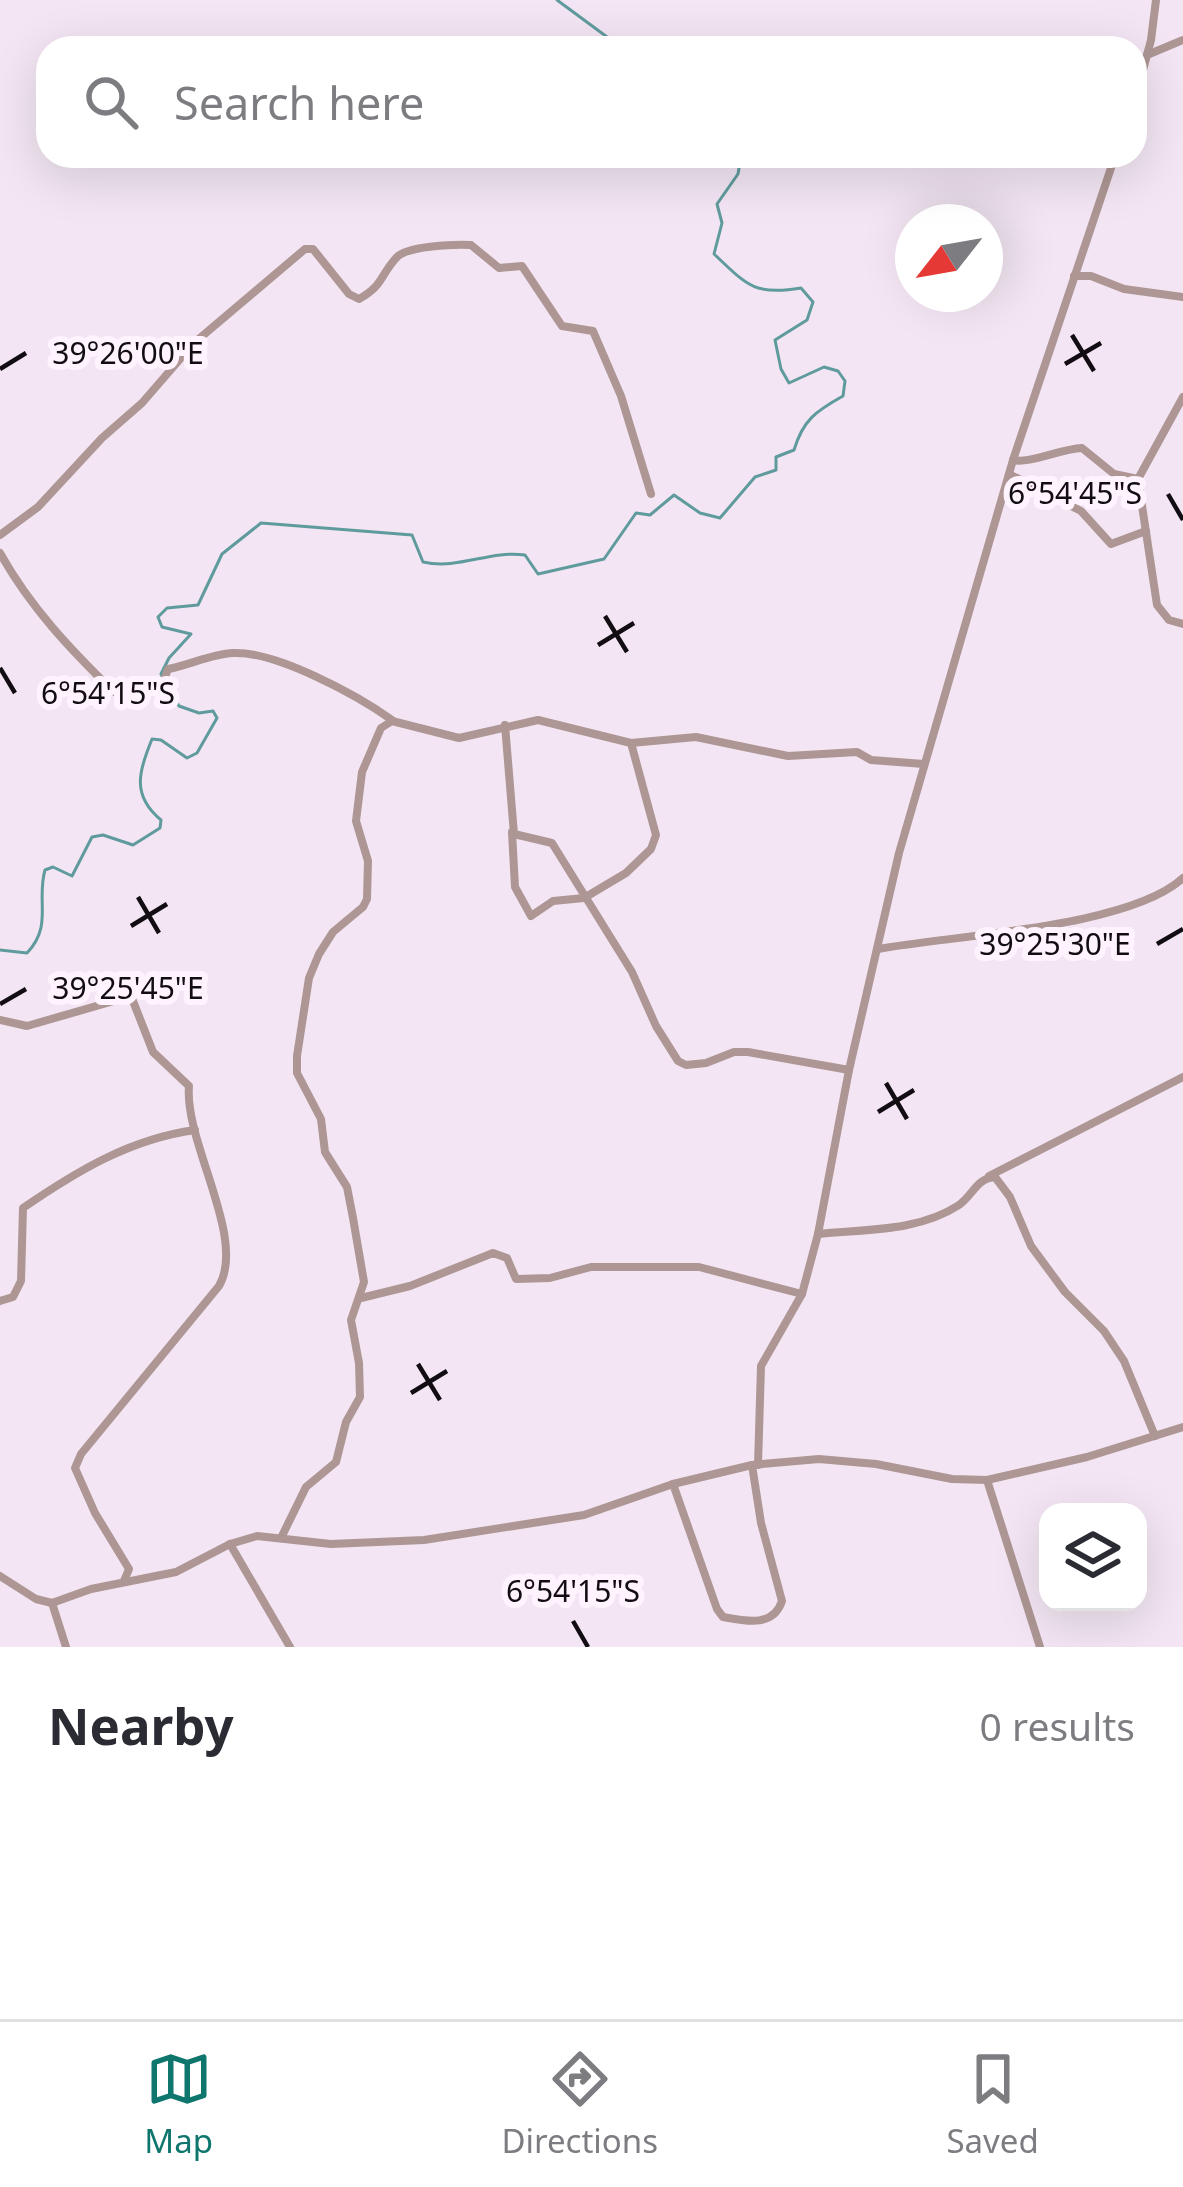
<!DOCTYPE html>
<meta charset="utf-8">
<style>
:root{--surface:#fff;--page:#f2f2f3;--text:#2b2b33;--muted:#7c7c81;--line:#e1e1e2;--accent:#0f766e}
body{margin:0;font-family:"Noto Sans",sans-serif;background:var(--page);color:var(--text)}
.controls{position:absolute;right:36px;bottom:36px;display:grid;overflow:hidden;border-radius:24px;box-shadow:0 12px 48px #0002}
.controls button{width:108px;height:108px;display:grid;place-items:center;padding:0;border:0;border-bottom:3px solid var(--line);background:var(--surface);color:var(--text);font:60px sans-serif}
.compass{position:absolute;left:895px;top:204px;width:108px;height:108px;border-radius:50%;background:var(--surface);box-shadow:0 12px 48px #0002;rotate:239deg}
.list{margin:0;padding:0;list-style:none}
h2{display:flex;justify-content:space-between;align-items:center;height:156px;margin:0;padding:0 48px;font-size:51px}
h2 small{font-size:39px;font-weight:400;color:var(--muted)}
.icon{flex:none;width:66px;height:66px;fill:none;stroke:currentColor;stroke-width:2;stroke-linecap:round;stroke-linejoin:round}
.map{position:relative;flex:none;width:1183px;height:1647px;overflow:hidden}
.search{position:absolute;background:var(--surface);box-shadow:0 12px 48px #0002;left:36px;right:36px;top:36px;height:132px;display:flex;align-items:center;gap:30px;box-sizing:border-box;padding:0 42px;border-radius:36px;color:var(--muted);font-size:45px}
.sheet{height:372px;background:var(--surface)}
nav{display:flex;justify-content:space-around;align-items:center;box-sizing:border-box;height:168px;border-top:3px solid var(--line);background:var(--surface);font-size:33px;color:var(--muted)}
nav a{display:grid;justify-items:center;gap:6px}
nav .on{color:var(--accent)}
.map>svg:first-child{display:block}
</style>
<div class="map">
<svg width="1183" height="1647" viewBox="0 0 1183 1647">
<rect width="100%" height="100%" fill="#f3e5f3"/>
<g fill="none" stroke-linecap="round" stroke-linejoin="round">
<g stroke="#5f9b9d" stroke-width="3">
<polyline points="557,0 622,48"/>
<path d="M0,950l27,3c26,-27 9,-52 18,-83l8,-3 19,9 20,-39 11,-2 30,10 27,-17 1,-8c-30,-25 -22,-48 -9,-81l9,1 26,18 10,-5 20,-35 -4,-7 -14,2 -20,-7 -18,-32 8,-16 22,-24 -29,-7 -4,-10 9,-9 31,-3 24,-51 39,-31 151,12 11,27c36,8 66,-12 102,-7l13,19 66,-15 32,-46 14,2 24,-20 26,18 20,5 35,-41 21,-7v-13l18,-7c9,-30 22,-39 49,-54l2,-15 -7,-10 -14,-4 -35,16 -8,-14 -6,-29 32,-20 6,-18 -12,-14c-47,8 -54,-3 -87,-34l8,-31 -5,-19 21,-30 3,-18"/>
</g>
<g stroke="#ad9693" stroke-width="8">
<polyline points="1147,55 1183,40"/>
<polyline points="1135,100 1151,40 1156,0"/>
<polyline points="1074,276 1091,276 1124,289 1183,297"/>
<path d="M1013,460c16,4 47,-11 69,-12l32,26 24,5 45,-82"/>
<polyline points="1009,474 1081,511 1111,544 1146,531"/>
<polyline points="1138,479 1157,605 1169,620 1183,624"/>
<path d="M0,535l38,-28 64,-69 40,-35 52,-60 111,-94h8l36,45 10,5c25,-14 21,-24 38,-42 10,-11 59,-13 74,-12l28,23 23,-2 40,60 31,5 28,65 30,98"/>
<path d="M0,553c30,54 70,96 114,139l21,-3 14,3 15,-12 4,-11c22,-4 43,-15 65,-16 43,-2 124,42 159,67"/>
<polyline points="505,725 514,834 552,843 632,972 656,1026 678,1061 686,1065 706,1063 734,1052 748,1052 849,1070"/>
<polyline points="512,832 515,887 531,916 553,901 584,898 626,873 651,849 656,835 631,743"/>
<path d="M878,949c76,-14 251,-21 305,-71"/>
<path d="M0,1020l27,6 104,-30 22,56 36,34c-5,56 58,152 30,200l-138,168 -6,14 20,45 34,56 -5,12"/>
<polyline points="989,1176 1183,1077"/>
<path d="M818,1234c46,-5 100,-2 141,-29 14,-10 18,-27 36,-28l15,20 21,49 34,46 39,39 20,30 31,75"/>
<polyline points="361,1298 410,1286 493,1253 507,1258 516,1279 550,1278 591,1267 699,1267 802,1294"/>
<path d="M0,1301l13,-4 8,-16 2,-73c54,-37 107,-69 172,-78"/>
<polyline points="758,1465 761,1366 802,1294 818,1234 849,1070 899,853 1013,460 1115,156"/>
<polyline points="987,1480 1040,1647"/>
<path d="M673,1484l44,125 6,8c22,4 50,11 59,-16l-21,-78 -9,-58"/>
<polyline points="281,1538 306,1487 336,1462 346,1422 360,1397 359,1363 351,1320 364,1282 353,1218 347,1187 325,1152 321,1119 297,1073 297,1056 309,978 319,954 333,932 363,907 367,899 368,861 356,821 362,772 381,728 392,721 459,738 538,720 631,743 696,737 788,756 857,752 871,760 924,764"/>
<polyline points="230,1544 290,1647"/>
<polyline points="0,1576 36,1599 52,1603 91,1589 176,1572 230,1544 257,1536 331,1544 424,1540 584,1515 673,1484 752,1465 819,1459 876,1464 952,1479 987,1480 1087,1457 1183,1427"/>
<polyline points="52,1603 66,1647"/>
</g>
</g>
<path fill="none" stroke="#120d12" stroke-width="4.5" d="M1072,335l22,36M1065,364l36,-21M0,369l26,-16M1168,494l15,26M605,616l22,36M598,645l36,-22M0,668l15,25M138,897l21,36M131,926l36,-22M1157,944l26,-15M0,1004l26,-15M886,1083l21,36M878,1112l36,-22M418,1364l22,36M411,1393l36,-22M573,1621l15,26"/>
<g font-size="30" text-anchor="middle" fill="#120d12" stroke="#fef3fe" stroke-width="12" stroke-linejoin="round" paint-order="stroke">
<text x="128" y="364">39°26'00"E</text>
<text x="1075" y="504">6°54'45"S</text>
<text x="108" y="704">6°54'15"S</text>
<text x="1055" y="955">39°25'30"E</text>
<text x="128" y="999">39°25'45"E</text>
<text x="573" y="1602">6°54'15"S</text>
</g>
</svg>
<div class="controls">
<button><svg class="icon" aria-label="layers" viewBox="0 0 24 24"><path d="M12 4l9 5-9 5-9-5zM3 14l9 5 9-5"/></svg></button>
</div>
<svg class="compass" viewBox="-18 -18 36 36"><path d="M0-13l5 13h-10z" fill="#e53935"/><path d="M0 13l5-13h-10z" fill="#7c7c81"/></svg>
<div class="search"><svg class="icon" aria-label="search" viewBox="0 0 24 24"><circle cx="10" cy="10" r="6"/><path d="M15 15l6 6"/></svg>Search here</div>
</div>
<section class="sheet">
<h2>Nearby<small>0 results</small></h2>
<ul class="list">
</ul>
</section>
<nav>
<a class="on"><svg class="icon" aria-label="map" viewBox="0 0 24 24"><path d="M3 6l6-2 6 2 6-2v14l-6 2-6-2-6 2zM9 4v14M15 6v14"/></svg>Map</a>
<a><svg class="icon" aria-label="directions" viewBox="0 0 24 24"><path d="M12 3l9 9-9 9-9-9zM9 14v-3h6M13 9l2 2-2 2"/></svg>Directions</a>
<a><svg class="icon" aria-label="saved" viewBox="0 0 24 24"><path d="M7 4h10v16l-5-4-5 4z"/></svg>Saved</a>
</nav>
